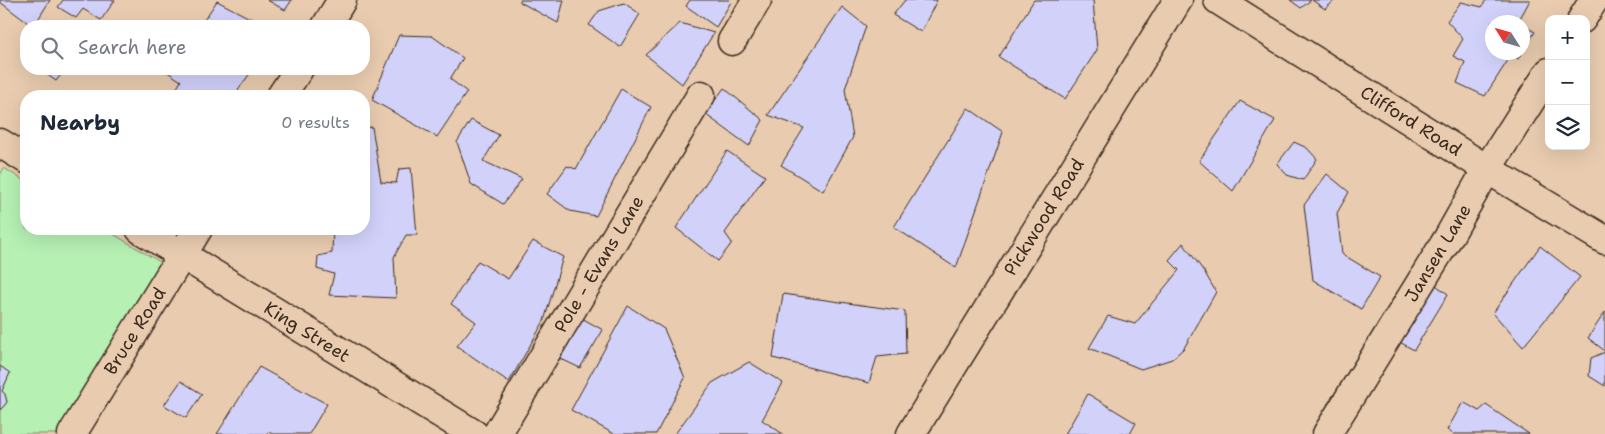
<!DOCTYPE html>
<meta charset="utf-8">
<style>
:root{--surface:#fff;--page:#f2f2f3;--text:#1f2937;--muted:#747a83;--line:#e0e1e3}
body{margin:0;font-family:"Shantell Sans",sans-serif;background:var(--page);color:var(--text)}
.controls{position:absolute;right:15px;top:15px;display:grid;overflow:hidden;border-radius:10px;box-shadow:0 5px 20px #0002}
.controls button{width:45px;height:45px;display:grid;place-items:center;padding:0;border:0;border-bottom:1px solid var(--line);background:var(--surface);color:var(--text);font:25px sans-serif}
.compass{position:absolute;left:1485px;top:15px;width:45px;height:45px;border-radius:50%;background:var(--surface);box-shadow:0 5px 20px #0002;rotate:307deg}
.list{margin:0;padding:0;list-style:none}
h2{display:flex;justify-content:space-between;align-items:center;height:65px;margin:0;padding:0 20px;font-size:21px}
h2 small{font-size:16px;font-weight:400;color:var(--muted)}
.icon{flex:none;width:28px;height:28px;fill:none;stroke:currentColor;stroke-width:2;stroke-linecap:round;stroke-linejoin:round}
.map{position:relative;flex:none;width:1605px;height:434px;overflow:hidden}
.search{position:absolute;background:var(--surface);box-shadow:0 5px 20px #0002;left:20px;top:20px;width:350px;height:55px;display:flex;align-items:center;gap:12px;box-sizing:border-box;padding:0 18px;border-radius:20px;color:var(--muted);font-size:19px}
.panel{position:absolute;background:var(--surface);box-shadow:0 5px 20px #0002;left:20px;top:90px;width:350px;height:145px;border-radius:20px}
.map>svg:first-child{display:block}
</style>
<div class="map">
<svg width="1605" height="434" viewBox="0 0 1605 434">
<rect width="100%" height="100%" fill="#e9ccb0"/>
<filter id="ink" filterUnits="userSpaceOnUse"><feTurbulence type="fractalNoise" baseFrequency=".02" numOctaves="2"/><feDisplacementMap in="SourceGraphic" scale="10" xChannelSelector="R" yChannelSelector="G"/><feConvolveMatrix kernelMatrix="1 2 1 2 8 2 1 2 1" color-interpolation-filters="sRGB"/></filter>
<g filter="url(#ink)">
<polygon fill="#b6f0b3" stroke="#788d68" points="4,168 26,182 26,229 105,229 165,265 63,434 0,434 0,175"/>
<g fill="#d1d1fa" stroke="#3b2a1e">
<polygon points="0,0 50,0 34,26 32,26 0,2"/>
<polygon points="63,0 115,0 101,20 83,9 76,18 58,7"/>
<polygon points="267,0 292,0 285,10"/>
<polygon points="520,0 564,0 558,23 520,2"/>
<polygon points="690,0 729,0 731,2 716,27 686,6"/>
<polygon points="905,0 937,0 921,32 893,15"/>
<polygon points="1034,0 1093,0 1097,50 1065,99 999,57"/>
<polygon points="1290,0 1311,0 1301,8"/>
<polygon points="1312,0 1335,0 1325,9"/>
<polygon points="1486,0 1530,0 1518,22 1492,22 1492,52 1522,52 1518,59 1512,54 1485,96 1457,83 1465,62 1453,56 1463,39 1447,21 1461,2 1482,7"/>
<polygon points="217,1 265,26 200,26"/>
<polygon points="624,3 640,14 620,47 589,25 599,11"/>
<polygon points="842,7 866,26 845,89 853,137 823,191 781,165 804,128 768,115"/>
<polygon points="680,23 714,33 682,84 646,55"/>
<polygon points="1522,25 1535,32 1522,52"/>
<polygon points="399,35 432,36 463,58 450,79 467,92 437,137 372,100"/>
<polygon points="39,69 65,69 56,81"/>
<polygon points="163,69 253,69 234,96 172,96 181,81"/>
<polygon points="724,88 763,120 749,146 705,114"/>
<polygon points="621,89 651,107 596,216 570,211 547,194 567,166 576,169"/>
<polygon points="1240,101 1275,120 1233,191 1199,161"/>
<polygon points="968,108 1003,132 956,268 894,227"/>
<polygon points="471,120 499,135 483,161 522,179 503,204 471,184 457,142"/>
<polygon points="372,127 381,182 396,183 399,169 411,168 417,235 406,235 394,257 396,298 329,295 334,274 317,269 318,256 332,253 333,229 364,229 364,128"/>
<polygon points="1294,142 1307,148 1317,159 1303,180 1287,175 1277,164"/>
<polygon points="727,151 765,176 725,233 732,243 718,261 676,228"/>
<polygon points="1327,174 1349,192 1337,213 1342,254 1380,277 1361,309 1313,280 1304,205"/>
<polygon points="533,241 563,257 544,321 509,382 457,346 476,322 451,304 478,261 508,279"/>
<polygon points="1183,243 1205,273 1216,292 1184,348 1172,359 1141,369 1089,348 1108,316 1135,324 1179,270 1169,260"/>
<polygon points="1540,246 1580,277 1523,347 1493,313"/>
<polygon points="1429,280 1448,294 1414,350 1387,335"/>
<polygon points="783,294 905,311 906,354 877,357 869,383 773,358"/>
<polygon points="628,306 664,329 685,378 656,434 614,434 571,410"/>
<polygon points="1605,312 1605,351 1588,338"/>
<polygon points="578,316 603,330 580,368 555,356"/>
<polygon points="1605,352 1605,386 1589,376 1591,358"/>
<polygon points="749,362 783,383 762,420 783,434 675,434 712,383"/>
<polygon points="0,366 10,373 2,391 5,394 7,402 4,406 0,410"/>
<polygon points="259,367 327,404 309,434 272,434 269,432 267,434 217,434"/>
<polygon points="181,381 202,394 186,418 164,405"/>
<polygon points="1088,394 1136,423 1130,434 1065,434"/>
<polygon points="1463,402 1479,411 1486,405 1529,434 1453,434 1447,430"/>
</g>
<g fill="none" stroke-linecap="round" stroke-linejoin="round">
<defs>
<g id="minor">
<polyline points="1218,0 1487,169 1605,240"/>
<polyline points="1582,19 1594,0"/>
<polyline points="326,26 342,0"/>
<polyline points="732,41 757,0"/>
<polyline points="281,96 299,69"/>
<polyline points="0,143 26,159"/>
<polyline points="140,229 474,434"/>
<polyline points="72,434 198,229"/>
<polyline points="497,434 701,95"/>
<polyline points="911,434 1178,0"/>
<polyline points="1327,434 1448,238 1487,169 1549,72"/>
</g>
</defs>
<use href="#minor" stroke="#3b2a1e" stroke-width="31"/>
<use href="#minor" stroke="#e9ccb0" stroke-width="28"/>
</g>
</g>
<g text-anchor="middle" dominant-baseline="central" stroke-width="4" stroke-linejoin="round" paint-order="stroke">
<g font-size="18" fill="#3b2a1e" stroke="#e9ccb0">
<text transform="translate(1411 121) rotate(32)">Clifford Road</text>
<text transform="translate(1044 217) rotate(-58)">Pickwood Road</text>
<text transform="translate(1438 253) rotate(-59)">Jansen Lane</text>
<text transform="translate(599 264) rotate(-59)">Pole - Evans Lane</text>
<text transform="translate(135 331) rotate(-58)">Bruce Road</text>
<text transform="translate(307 332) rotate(32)">King Street</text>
</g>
</g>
</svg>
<div class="controls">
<button>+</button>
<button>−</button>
<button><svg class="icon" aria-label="layers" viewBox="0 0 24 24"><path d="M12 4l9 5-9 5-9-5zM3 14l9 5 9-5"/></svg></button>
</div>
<svg class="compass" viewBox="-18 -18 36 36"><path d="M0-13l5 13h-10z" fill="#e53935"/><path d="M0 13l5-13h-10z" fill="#747a83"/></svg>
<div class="search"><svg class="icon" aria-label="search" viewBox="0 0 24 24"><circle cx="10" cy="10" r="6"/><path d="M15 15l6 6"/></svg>Search here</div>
<section class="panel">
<h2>Nearby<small>0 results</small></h2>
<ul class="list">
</ul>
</section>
</div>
